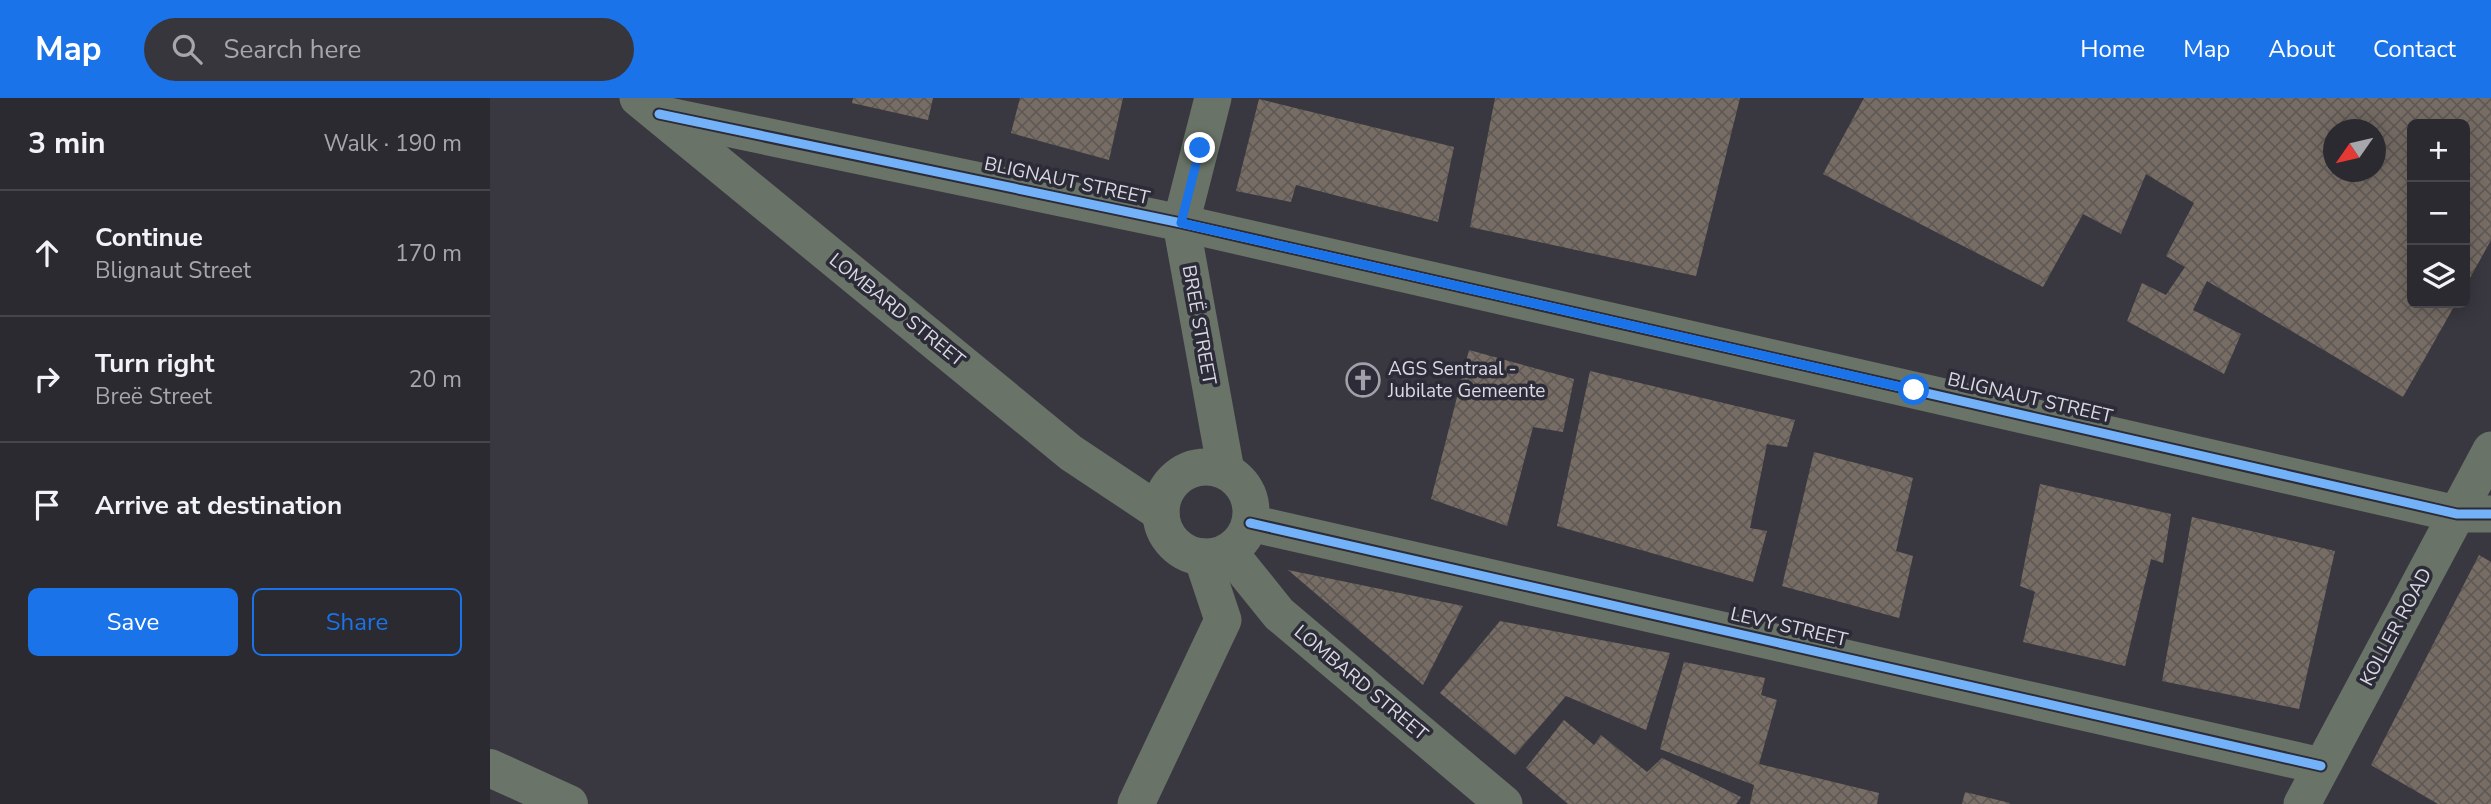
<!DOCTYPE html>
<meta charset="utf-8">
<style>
:root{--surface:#2b2a30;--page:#37363c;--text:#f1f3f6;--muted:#a6a7ab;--line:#47464c;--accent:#1a73e8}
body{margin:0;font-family:"Nunito Sans",sans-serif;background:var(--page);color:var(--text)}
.controls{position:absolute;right:21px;top:21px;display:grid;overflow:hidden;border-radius:10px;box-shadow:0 4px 18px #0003}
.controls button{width:63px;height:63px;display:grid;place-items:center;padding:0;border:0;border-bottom:2px solid var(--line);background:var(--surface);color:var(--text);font:35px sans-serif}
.compass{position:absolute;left:1833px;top:21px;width:63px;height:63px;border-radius:50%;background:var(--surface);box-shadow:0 4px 18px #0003;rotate:236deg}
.stop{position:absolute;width:21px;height:21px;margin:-16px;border:5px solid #1a73e8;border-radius:50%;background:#fff}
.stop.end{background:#1a73e8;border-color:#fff;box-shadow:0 2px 7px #0008}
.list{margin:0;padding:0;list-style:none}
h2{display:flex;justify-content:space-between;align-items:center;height:91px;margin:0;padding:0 28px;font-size:30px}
h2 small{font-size:23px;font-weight:400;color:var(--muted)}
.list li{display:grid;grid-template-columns:46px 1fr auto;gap:21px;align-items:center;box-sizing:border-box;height:126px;padding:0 28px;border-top:2px solid var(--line)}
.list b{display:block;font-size:26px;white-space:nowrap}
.list p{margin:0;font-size:23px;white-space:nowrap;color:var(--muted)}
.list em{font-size:23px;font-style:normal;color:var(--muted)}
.actions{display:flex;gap:14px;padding:21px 28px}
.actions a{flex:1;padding:16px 0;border:2px solid var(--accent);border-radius:10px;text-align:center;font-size:24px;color:var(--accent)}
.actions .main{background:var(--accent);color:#fff}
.icon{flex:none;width:38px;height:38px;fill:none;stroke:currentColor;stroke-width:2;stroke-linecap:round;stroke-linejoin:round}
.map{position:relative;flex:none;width:2001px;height:706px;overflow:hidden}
header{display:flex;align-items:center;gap:42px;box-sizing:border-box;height:98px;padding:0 35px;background:var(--accent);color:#fff}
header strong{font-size:33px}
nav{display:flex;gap:38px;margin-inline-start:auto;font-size:24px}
.search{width:490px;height:63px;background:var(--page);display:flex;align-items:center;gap:18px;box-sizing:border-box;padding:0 24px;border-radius:38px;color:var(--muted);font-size:26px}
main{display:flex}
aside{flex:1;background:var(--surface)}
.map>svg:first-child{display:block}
</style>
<header>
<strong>Map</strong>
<div class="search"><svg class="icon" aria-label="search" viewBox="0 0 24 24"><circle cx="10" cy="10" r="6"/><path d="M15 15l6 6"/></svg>Search here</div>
<nav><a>Home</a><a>Map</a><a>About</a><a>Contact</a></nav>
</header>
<main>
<aside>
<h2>3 min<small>Walk · 190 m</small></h2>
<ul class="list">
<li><svg class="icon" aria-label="ahead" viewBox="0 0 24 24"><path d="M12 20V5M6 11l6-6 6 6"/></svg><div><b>Continue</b><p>Blignaut Street</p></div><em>170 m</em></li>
<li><svg class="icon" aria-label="right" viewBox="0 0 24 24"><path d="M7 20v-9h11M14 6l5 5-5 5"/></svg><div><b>Turn right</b><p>Breë Street</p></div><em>20 m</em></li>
<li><svg class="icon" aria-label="arrive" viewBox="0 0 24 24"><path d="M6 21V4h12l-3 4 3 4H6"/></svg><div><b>Arrive at destination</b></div></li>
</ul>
<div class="actions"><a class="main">Save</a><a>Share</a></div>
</aside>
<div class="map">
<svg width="2001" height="706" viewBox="0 0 2001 706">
<defs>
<pattern id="building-cross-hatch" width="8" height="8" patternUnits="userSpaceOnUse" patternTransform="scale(1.75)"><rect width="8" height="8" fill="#776d65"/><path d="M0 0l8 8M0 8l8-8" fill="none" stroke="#5f5956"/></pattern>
</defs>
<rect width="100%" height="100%" fill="#393840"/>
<g fill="url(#building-cross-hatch)" fill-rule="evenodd">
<polygon points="363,0 443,0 438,22 362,5"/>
<polygon points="530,0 633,0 619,62 521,35"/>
<polygon points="1005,0 1250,0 1206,178 980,129"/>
<path d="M1374,0h627v142l-26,47v-163h-53v179h44l-53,94 -196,-116 -14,29 48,24 -17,40 -97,-53 15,-38 24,12 19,-28 -19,-11 28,-53 -48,-29 -25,60 -38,-20 -40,73 -220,-113zM1843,32h42v42h-42z"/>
<polygon points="769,1 964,49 948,124 806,87 801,104 746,93"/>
<polygon points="979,252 1084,281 1073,334 1043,329 1017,428 941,401"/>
<polygon points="1100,273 1305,322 1297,349 1277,346 1260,430 1277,433 1263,484 1067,428"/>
<polygon points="1324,354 1423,380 1406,453 1423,458 1409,520 1292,488"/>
<polygon points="1550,386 1681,416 1673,465 1661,461 1635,568 1533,544 1545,494 1530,488"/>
<polygon points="1702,419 1845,453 1809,611 1672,583"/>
<polygon points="1989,457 2001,464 2001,706 1948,706 1881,667"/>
<polygon points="798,472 973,508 933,587"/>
<polygon points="1010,523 1180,555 1156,632 1076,598 1025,657 950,595"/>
<polygon points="1194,564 1275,580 1271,597 1287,602 1269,666 1389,695 1387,706 1260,706 1264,687 1170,651"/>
<polygon points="1074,622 1104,647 1111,637 1157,674 1172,660 1251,699 1246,706 1078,706 1036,670"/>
<polygon points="1475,694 1520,705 1519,706 1472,706"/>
</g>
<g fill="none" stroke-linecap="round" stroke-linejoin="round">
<g stroke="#6a7367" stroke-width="37">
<polyline points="148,0 581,355 671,415"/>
<polyline points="723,0 691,125 736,373"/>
<polyline points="169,16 691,125 1967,416 2001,416"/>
<circle cx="716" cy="414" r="45"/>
<polyline points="760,425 1831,668"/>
<polyline points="739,454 789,516 1014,706"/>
<polyline points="646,706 733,522 712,459"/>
<polyline points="1812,706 2001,352"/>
</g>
<polyline stroke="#6b7469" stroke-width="38" points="0,670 79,706"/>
<defs>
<g id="cycleway">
<polyline points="169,16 691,125 1967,416 2001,416"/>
<polyline points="760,425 1831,668"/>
</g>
</defs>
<use href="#cycleway" stroke="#2c2b38" stroke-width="13"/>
<use href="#cycleway" stroke="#73b2f8" stroke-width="9"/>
</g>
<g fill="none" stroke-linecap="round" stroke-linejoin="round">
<polyline stroke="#1a73e8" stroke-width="9" points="710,50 691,125 1424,292"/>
</g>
<defs>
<symbol id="church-ring" viewBox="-11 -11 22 22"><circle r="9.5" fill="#2c2b38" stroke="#a2a1a9" stroke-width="1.5"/><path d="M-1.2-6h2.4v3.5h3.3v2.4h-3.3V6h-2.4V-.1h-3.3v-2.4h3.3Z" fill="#a2a1a9"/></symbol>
</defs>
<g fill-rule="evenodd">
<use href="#church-ring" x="854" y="263" width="38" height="38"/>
</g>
<g text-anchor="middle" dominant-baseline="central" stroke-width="7" stroke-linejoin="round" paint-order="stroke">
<g font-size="19" fill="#dad9e2" stroke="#2c2b38">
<text transform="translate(577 83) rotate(12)">BLIGNAUT STREET</text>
<text transform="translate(407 212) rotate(39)">LOMBARD STREET</text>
<text transform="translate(709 227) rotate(80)">BREË STREET</text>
<text transform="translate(1540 300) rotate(13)">BLIGNAUT STREET</text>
<text transform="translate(1299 529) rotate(13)">LEVY STREET</text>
<text transform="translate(1906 529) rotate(-62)">KOLLER ROAD</text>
<text transform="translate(871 585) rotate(40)">LOMBARD STREET</text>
</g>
<g font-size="19" fill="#dad9e2" stroke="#2c2b38" text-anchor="start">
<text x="898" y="271">AGS Sentraal -<tspan x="898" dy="22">Jubilate Gemeente</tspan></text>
</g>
</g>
</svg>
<div class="controls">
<button>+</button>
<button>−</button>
<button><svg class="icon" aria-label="layers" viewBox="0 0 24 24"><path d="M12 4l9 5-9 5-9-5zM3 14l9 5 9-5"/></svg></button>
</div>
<svg class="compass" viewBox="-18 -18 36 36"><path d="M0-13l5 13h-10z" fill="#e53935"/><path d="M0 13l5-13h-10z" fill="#a6a7ab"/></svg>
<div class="stop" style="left:1424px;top:292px"></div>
<div class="stop end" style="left:710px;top:50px"></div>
</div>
</main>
